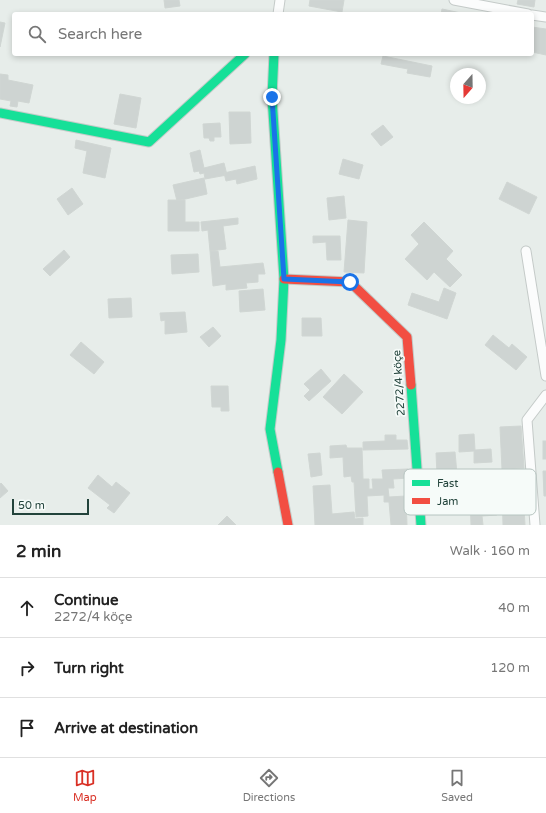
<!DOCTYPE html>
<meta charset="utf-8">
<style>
:root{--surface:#fff;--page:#f2f2f2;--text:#222;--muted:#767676;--line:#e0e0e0;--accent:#d93025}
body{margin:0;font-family:"Varela Round",sans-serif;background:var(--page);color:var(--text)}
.compass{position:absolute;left:450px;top:68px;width:36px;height:36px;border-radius:50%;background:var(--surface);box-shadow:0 2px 6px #0003;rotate:200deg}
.scale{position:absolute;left:12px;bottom:10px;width:77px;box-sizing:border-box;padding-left:4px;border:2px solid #22433b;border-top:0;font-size:11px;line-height:14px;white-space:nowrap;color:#22433b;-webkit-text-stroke:3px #f6fbf9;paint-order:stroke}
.stop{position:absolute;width:12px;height:12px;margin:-9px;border:3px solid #1a73e8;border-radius:50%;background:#fff}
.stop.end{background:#1a73e8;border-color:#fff;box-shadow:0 1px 4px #0008}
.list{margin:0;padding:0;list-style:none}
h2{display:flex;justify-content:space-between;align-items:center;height:52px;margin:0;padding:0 16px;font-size:17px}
h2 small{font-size:13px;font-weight:400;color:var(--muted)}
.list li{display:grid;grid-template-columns:26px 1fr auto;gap:12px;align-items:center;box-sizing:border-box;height:60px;padding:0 16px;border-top:1px solid var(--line)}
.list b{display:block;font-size:15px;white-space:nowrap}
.list p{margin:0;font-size:13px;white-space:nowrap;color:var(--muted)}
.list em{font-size:13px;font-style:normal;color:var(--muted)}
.icon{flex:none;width:22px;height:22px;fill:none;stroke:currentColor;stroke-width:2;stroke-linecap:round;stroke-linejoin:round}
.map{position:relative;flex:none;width:546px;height:525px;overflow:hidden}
.search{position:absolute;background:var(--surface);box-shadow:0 2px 6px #0003;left:12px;right:12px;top:12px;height:44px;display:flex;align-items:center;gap:10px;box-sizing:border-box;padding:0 14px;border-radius:4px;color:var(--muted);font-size:15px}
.sheet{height:232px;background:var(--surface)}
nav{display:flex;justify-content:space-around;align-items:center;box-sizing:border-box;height:56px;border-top:1px solid var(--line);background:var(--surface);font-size:11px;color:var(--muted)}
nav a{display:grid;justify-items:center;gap:2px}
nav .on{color:var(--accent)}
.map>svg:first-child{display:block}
</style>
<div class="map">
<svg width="546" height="525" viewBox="0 0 546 525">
<rect width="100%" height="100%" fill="#e7edea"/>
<g fill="#ced4d2" stroke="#d0d6d3">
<polygon points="164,0 179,0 180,6 165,8"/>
<polygon points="310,0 344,0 342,12 309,6"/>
<polygon points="518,0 535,0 534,7 517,4"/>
<polygon points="442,9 461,13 461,14 441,14"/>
<polygon points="0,22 5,23 0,47"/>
<polygon points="532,27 546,29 546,55 532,52"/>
<polygon points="383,56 432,66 430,77 407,73 408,69 381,64"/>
<polygon points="0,74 8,75 8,80 33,85 29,103 18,101 17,107 10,106 11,101 0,99"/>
<polygon points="120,94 141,98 136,128 114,124"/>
<polygon points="229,112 250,112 251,143 230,144"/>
<polygon points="220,123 221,137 214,137 214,141 210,141 209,138 204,138 203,124"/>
<polygon points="383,125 393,137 381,146 371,134"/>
<polygon points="76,140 111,148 105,178 83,173 87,151 75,148"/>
<polygon points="200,150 204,168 224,163 227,175 205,179 204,173 200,174 199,171 194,172 190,153"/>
<polygon points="343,159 363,165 359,179 339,174"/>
<polygon points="255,166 257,179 237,184 236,179 226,181 224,173"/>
<polygon points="204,178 207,194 177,201 173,185"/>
<polygon points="507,182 537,197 529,214 499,199"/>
<polygon points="72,188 83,204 68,215 57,199"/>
<polygon points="344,196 346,218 329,220 327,198"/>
<polygon points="168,200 185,200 185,222 199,222 199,231 168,231"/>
<polygon points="238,218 238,224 223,226 226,249 210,251 208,230 202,231 201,222"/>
<polygon points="348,220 367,222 364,273 344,272"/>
<polygon points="424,222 453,251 446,259 462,275 450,287 434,272 427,280 405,259 419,244 411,235"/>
<polygon points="313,236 340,236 341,260 327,260 326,242 313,243"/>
<polygon points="64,250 70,257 50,276 43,269"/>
<polygon points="210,251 218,251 220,267 263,263 265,274 258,274 258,282 246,283 247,288 226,290 226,284 213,286"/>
<polygon points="198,254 199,272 172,274 171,255"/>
<polygon points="444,288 456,293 447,319 408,305 412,293 439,302"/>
<polygon points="263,289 265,310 240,312 239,291"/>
<polygon points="131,298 132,317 109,318 108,299"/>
<polygon points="185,312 187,332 165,334 165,320 161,321 160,313"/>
<polygon points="302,318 321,318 322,336 302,336"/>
<polygon points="213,327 221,336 209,347 200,337"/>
<polygon points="493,335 509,348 512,344 527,357 516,370 485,345"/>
<polygon points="81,342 104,362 94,374 70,355"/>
<polygon points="321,369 331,381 309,401 304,396 310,390 304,384"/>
<polygon points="344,374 363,392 342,414 323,397"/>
<polygon points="211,386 228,386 229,411 221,411 221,407 212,407"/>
<polygon points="521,426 524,468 502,469 500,427"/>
<polygon points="474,434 475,450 491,449 492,462 474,463 474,451 459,452 459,435"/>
<polygon points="385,435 396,435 396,440 407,440 408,449 363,450 363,442 385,441"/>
<rect x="543" y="441" width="3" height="18"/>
<polygon points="346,445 347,448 362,448 363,479 369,479 369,489 373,489 372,479 383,479 382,470 408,469 409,478 393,479 394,488 388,488 389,497 406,496 407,525 391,525 389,502 384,502 384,495 367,496 368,516 356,517 354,482 352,482 351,476 344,477 343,457 330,458 330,446"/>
<polygon points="455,452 457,474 437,475 436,453"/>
<polygon points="320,453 322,475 311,477 308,454"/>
<polygon points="543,471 546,471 546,496 544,496"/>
<polygon points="98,475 112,487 116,482 130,493 114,513 107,508 110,505 88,488"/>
<polygon points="1,483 8,491 0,498 0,484"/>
<polygon points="330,485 332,514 354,512 355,519 363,518 363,525 315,525 313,486"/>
<polygon points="523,490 525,525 503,525 502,491"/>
<polygon points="496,496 497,515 482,516 483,525 471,525 470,497"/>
<polygon points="227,516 236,525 218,525"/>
</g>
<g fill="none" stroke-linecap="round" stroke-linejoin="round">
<defs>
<g id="street">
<polyline points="454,0 528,14"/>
<polyline points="278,14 280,0"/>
<polyline points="532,15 546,17"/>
<polyline points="526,251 546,376"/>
<polyline points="535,525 527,420 546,395"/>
</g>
<g id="fast">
<polyline points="274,54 272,97 284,279 281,340 270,429 278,472"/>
<polyline points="0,113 149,142 245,54"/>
<polyline points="411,385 421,525"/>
</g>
<g id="jam">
<polyline points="284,279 350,282 407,337 411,385"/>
<polyline points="278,472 288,525"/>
</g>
</defs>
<use href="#street" stroke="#c4cac8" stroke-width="11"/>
<use href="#fast" stroke="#c3cbc8" stroke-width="11"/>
<use href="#jam" stroke="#c3cbc8" stroke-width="11"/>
<use href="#street" stroke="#fbfcfc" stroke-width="9"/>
<use href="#fast" stroke="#16e098" stroke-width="9"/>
<use href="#jam" stroke="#f24e42" stroke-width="9"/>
</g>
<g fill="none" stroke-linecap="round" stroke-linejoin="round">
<polyline stroke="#1a73e8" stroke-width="5" points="272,97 284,279 350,282"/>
</g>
<g text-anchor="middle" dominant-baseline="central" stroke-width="3.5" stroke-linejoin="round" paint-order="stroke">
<g font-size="11" fill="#22433b" stroke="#f6fbf9">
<text transform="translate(399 383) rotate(-94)">2272/4 köçe</text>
</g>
</g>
<rect x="404" y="469" width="132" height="46" rx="6" fill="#f6fbf9" stroke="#b6c4c0" stroke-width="1"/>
<rect x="412" y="480" width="18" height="6" fill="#16e098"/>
<rect x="412" y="498" width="18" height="6" fill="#f24e42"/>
<g font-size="11" fill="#22433b">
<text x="437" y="487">Fast</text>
<text x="437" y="505">Jam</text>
</g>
</svg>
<svg class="compass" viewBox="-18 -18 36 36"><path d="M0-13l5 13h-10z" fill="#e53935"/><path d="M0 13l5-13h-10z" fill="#767676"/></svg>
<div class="scale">50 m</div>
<div class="stop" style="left:350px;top:282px"></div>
<div class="stop end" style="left:272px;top:97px"></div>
<div class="search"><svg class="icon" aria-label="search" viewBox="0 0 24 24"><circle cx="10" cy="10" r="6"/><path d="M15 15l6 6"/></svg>Search here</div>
</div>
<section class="sheet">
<h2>2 min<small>Walk · 160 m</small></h2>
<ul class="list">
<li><svg class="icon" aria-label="ahead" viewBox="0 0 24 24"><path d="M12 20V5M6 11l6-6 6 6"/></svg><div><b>Continue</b><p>2272/4 köçe</p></div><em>40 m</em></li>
<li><svg class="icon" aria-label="right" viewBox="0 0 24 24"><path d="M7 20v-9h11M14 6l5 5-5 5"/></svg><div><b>Turn right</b></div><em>120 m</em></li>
<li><svg class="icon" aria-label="arrive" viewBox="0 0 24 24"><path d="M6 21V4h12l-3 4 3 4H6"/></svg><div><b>Arrive at destination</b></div></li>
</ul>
</section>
<nav>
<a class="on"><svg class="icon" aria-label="map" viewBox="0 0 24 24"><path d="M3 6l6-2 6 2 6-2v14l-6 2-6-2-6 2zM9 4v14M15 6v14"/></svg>Map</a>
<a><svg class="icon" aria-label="directions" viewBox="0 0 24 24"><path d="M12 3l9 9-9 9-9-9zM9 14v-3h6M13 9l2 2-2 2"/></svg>Directions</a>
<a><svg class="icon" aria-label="saved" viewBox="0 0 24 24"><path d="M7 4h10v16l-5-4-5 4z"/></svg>Saved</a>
</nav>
